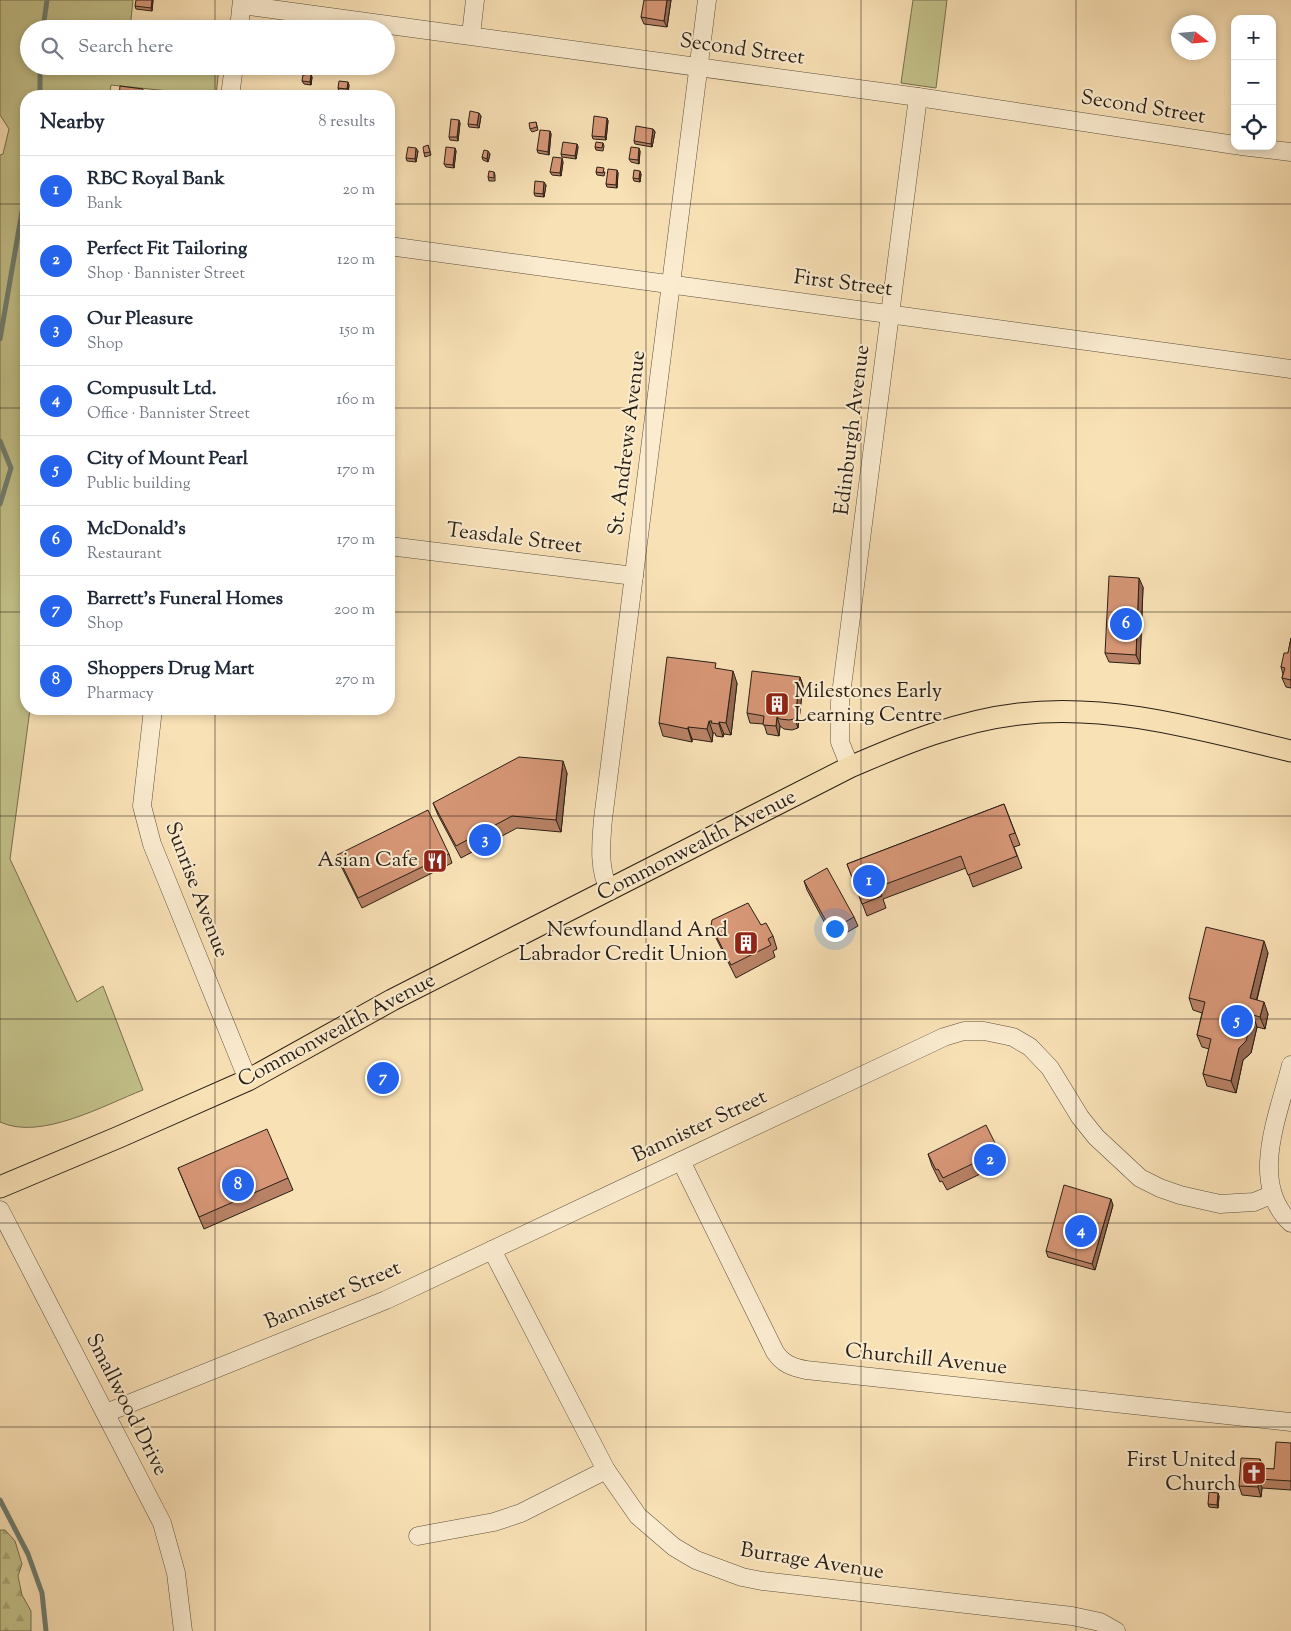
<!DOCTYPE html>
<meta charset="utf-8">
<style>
:root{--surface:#fff;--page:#f6f6f7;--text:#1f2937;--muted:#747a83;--line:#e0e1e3;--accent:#2563eb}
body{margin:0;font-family:"Sorts Mill Goudy",serif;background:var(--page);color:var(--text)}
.controls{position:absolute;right:15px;top:15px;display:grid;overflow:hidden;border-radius:10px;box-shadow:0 2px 8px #0003}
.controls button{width:45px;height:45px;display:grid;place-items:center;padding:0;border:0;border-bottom:1px solid var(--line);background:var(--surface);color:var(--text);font:25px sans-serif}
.compass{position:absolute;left:1171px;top:15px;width:45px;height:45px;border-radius:50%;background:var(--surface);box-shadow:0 2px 8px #0003;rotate:106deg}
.you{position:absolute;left:834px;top:928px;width:18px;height:18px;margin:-12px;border:4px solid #fff;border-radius:50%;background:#1a73e8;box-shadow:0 0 0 8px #1a73e833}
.badge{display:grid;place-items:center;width:32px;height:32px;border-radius:50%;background:var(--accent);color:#fff;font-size:16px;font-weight:700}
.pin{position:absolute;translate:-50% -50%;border:2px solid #fff;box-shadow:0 1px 5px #0006}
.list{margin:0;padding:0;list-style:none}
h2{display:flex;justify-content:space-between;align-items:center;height:65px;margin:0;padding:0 20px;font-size:21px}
h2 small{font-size:16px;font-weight:400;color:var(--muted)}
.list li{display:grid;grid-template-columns:32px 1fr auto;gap:15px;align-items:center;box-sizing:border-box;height:70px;padding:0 20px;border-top:1px solid var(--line)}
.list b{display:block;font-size:19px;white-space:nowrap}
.list p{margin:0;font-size:16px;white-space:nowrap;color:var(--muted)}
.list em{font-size:16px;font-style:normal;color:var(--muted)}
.icon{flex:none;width:28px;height:28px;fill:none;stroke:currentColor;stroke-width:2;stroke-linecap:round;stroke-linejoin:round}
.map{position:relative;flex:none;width:1291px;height:1631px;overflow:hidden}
.search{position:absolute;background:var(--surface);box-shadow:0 2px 8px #0003;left:20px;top:20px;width:375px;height:55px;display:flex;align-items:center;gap:12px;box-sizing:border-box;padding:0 18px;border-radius:28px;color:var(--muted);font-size:19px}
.panel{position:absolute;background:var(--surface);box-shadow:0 2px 8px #0003;left:20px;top:90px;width:375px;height:625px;border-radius:20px}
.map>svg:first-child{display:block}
</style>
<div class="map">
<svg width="1291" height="1631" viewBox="0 0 1291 1631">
<defs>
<pattern id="forest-firs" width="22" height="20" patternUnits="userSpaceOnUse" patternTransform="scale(1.25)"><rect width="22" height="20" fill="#c3c18a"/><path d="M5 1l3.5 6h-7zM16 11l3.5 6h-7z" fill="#a8a576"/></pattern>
</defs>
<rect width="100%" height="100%" fill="#f9e1b6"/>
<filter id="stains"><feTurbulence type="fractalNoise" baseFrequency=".004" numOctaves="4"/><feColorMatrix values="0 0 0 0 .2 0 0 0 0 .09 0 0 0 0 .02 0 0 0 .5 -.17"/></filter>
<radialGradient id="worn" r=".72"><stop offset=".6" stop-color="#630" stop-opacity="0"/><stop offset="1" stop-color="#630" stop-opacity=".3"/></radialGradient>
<polygon fill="url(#forest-firs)" stroke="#767050" points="0,1530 5,1530 15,1541 22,1564 18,1576 22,1595 31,1611 31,1631 0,1631"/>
<g fill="#c3c18a" stroke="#767050">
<path d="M0,0h133l-3,29h-101v37l190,1 -3,29 -105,-11 -2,11h-83v613h4l-20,150 67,143 26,-16 40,104c-39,15 -102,51 -143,32v-967l3,-1 6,-25 -9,-14z"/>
<polygon points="913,0 947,0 936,88 901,83"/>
</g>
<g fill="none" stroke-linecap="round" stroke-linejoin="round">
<g stroke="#6f7e70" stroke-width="5">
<polyline points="43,29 47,0"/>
<polyline points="40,96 40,66"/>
<polyline points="0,339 26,188"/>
<polyline points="0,441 11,468 0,504"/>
<polyline points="0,1500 28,1554 42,1593 46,1631"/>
</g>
<defs>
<g id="minor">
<polyline points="242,5 918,97 1235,145"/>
<polyline points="239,29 242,0"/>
<polyline points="471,35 475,0"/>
<polyline points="230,96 234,66"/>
<polyline points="1241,146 1291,152"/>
<polyline points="389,246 1291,369"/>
<polyline points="389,546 634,576"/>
<polyline points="153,709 142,806 152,844 248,1080"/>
<polyline points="850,767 840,742 840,702 918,97"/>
<path d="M610,891c-12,-21 -9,-48 -7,-72l104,-819"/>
<path d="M1291,1065c-12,49 -43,118 0,158"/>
<path d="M681,1161l94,191c8,12 17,15 31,18l485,52"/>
<polyline points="0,1210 162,1523 176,1573 183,1631"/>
<polyline points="492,1250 606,1470 638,1516 674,1547 696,1560 742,1577 762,1581 1072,1616 1100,1622 1116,1631"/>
<polyline points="106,1413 386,1300 944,1037 964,1031 984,1031 1013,1037 1030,1047 1050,1068 1080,1117 1096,1137 1140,1178 1160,1188 1180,1195 1220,1204 1254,1202 1271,1195"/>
<polyline points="418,1536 494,1522 521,1513 606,1470"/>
</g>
<path id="major" d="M0,1187l119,-50 129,-57 144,-80 458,-233c55,-24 109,-46 169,-53 92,-11 183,16 272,37"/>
</defs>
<use href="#minor" stroke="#5c503d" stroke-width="19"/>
<use href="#major" stroke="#281f15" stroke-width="23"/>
<use href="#minor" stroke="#fbecd0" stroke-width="18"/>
<use href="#major" stroke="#f9e1b6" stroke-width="21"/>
</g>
<g fill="#b98266" stroke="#281f15">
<polygon points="153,0 152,11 136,9 135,6"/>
<polygon points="671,0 667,27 644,24 641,17"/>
<polygon points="312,77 311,85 304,84 302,81"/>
<polygon points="349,85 348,93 339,91 338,88"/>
<polygon points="481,116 479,128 469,127 468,124"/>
<polygon points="607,118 608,121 606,140 593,139 592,136"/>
<polygon points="536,122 538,130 532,132 530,129"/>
<polygon points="460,123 458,141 450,140 449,137"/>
<polygon points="653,129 655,132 652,147 635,144 634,141"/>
<polygon points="550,131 551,134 549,155 538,153 537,150"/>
<polygon points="603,143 604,146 603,151 596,150 595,147"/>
<polygon points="577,144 578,147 576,159 562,157 561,154"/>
<polygon points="428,145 431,155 425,157 424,153"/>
<polygon points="455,148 456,151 454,168 446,167 444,164"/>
<polygon points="418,151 416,162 407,161 406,158"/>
<polygon points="640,151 639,164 631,162 629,159"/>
<polygon points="490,154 488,162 483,160 482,157"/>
<polygon points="563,162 561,176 552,175 550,172"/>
<polygon points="617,170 618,173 617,188 607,187 606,184"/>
<polygon points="494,172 495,175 495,181 489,181 488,177"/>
<polygon points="596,172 605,172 604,176 597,175"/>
<polygon points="641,174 640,182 634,181 633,178"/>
<polygon points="546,185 544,197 535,196 534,193"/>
<polygon points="1143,587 1140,664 1109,662 1105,653"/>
<polygon points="1291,638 1291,688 1286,687 1282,678 1283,674 1281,667 1288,653"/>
<polygon points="718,669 737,683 731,735 724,734 723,737 716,736 715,733 713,733 712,742 692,739 692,742 663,736 659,723"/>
<polygon points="800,677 803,686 798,728 792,730 784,729 780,726 779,736 767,734 764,724 750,723 747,713"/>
<polygon points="567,773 561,832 517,828 461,858 438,815 433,803"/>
<polygon points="1004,804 1020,845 1014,847 1022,868 973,887 966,868 883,899 886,908 867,916 847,864"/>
<polygon points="449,854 452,863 362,908 340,864 337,855"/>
<polygon points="804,881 854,917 858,926 834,940 807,890"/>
<polygon points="761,925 773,936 777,949 773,951 775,957 736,978 716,938 711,926"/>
<polygon points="1268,953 1257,1000 1268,1014 1265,1029 1257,1027 1251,1053 1243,1060 1236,1093 1207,1086 1203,1074 1209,1049 1202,1047 1197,1035 1202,1013 1193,1010 1189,998"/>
<polygon points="999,1151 1003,1163 947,1190 942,1181 940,1182 932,1166 928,1154"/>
<polygon points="178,1168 288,1178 293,1190 204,1229 183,1180"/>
<polygon points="1113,1205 1095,1270 1048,1257 1046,1251"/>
<polygon points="1291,1443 1291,1490 1262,1488 1261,1497 1242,1495 1239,1486 1264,1469 1274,1469"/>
<polygon points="1219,1496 1218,1508 1209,1507 1208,1504"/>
</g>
<g fill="#966a53" stroke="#281f15">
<polygon points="152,0 153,0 152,11 151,8"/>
<polygon points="667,0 671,0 667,27 664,21"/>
<polygon points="311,74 312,77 311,85 310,82"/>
<polygon points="348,82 349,85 348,93 347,89"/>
<polygon points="479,113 481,116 479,128 477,125"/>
<polygon points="607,118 608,121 606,140 605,137"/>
<polygon points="459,120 460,123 458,141 457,137"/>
<polygon points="653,129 655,132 652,147 651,144"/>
<polygon points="550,131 551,134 549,155 548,152"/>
<polygon points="577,144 578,147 576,159 575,156"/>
<polygon points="416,148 418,151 416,162 415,159"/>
<polygon points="455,148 456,151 454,168 453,165"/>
<polygon points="639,148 640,151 639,164 638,160"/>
<polygon points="488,151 490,154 488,162 487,159"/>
<polygon points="562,158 563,162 561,176 560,173"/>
<polygon points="617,170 618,173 617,188 616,185"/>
<polygon points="640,171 641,174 640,182 639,179"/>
<polygon points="544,182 546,185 544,197 543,194"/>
<polygon points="1139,578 1143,587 1140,664 1136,655"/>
<polygon points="733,671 737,683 731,735 726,723"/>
<polygon points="800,677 803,686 798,728 795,719"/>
<polygon points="777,717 780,726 779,736 776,726"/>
<polygon points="709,721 713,733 712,742 707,729"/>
<polygon points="719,722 724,734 723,737 719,724"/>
<polygon points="688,727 692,739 692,742 688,729"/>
<polygon points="563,761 567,773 561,832 556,820"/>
<polygon points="1264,941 1268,953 1254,1010 1250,998"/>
<polygon points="1264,1002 1268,1014 1265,1029 1260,1017"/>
<polygon points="1253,1015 1257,1027 1251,1053 1243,1060 1236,1093 1231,1081 1239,1048"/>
<polygon points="1111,1199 1113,1205 1095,1270 1092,1264"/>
<polygon points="1260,1459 1264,1468 1260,1468"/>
<polygon points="1259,1479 1262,1488 1261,1497 1258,1487"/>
<polygon points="1218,1493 1219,1496 1218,1508 1217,1505"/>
</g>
<g fill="#d79777" stroke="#281f15">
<polygon points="136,0 152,0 151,8 135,6"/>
<polygon points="644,0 667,0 664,21 641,17"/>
<polygon points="311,74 310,82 302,81 303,75"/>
<polygon points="339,81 348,82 347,89 338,88"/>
<polygon points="120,86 143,89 142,96 119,96"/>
<polygon points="470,111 479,113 477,125 468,124"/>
<polygon points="594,116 607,118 605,137 592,136"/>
<polygon points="451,119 459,120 457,137 449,137"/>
<polygon points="536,122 537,127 530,129 529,123"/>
<polygon points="636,126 653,129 651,144 634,141"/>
<polygon points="540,130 550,131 548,152 537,150"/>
<polygon points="563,142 577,144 575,156 561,154"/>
<polygon points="596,142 603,143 602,148 595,147"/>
<polygon points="428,145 430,152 424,153 423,147"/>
<polygon points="408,147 416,148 415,159 406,158"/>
<polygon points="446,147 455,148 453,165 444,164"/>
<polygon points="631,147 639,148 638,160 629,159"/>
<polygon points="484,150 488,151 487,159 482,157"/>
<polygon points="553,157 562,158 560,173 550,172"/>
<polygon points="597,167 604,168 603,173 596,172"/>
<polygon points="608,169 617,170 616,185 606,184"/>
<polygon points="634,170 640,171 639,179 633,178"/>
<polygon points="489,171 494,172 494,178 488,177"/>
<polygon points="535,181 544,182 543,194 534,193"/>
<polygon points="1109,576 1139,578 1136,655 1105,653"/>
<polygon points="1291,638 1291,680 1282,678 1285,668 1281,667 1284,653 1288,653"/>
<polygon points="667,657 716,663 715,668 733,671 726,723 719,722 719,724 711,723 712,721 709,721 707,729 688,727 688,729 659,723"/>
<polygon points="752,671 800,677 795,719 789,720 780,719 777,717 776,726 763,725 764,716 747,713"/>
<polygon points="519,757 563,761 556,820 512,816 456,846 433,803"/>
<polygon points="1004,804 1015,833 1009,835 1017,856 968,875 961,856 878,887 882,896 862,904 847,864"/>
<polygon points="428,810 449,854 358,898 337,855"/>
<polygon points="827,868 854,917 831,930 804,881"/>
<polygon points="748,903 761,925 766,923 773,936 768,939 771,945 731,965 711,926 712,920"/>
<polygon points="1206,927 1264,941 1250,998 1264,1002 1260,1017 1253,1015 1246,1041 1239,1048 1231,1081 1203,1074 1211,1039 1197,1035 1205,1002 1189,998"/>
<polygon points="986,1125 999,1151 943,1178 938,1169 936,1170 928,1154"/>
<polygon points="267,1129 288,1178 199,1217 178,1168"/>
<polygon points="1064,1185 1111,1199 1092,1264 1046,1251"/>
<polygon points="1276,1442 1291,1443 1291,1481 1259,1479 1258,1487 1239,1486 1241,1458 1260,1459 1260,1468 1274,1469"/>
<polygon points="1209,1492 1218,1493 1217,1505 1208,1504"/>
</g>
<path fill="none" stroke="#281f15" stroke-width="1" stroke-opacity="0.55" d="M215,0v29M430,0v1631M646,0v1631M861,0v1631M1076,0v1631M215,66v30M0,204h26M389,204h902M0,408h26M389,408h902M0,612h26M389,612h902M215,709v922M0,816h1291M0,1019h1291M0,1223h1291M0,1427h1291"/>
<defs>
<symbol id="building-square" viewBox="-11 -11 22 22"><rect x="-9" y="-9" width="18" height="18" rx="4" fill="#8f2418" stroke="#fbecd0"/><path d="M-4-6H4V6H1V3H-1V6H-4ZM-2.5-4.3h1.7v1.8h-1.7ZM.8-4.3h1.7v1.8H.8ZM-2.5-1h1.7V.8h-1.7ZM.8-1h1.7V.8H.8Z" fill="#fff"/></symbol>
<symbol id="restaurant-square" viewBox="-11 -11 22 22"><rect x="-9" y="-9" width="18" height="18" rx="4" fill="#8f2418" stroke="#fbecd0"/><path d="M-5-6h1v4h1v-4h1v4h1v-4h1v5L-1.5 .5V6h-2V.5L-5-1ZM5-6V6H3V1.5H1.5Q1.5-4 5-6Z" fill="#fff"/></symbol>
<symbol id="church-square" viewBox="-11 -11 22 22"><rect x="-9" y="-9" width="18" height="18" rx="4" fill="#8f2418" stroke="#fbecd0"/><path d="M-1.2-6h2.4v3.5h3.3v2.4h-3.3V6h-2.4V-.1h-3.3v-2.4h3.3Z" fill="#fff"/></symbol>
</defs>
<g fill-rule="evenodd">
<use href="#building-square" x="763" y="690" width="28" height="28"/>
<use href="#restaurant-square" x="421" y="847" width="28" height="28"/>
<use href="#building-square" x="732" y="929" width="28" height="28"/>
<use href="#church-square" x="1240" y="1459" width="28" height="28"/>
</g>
<g text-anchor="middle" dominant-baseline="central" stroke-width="4" stroke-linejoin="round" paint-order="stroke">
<g font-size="21" fill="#281f15" stroke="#fbecd0">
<text transform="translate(742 50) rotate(8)">Second Street</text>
<text transform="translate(1143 108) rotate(9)">Second Street</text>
<text transform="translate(843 284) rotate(7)">First Street</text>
<text transform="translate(853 430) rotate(-83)">Edinburgh Avenue</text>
<text transform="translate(628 443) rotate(-83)">St. Andrews Avenue</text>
<text transform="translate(514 539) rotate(7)">Teasdale Street</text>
<text transform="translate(697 846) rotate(-27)">Commonwealth Avenue</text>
<text transform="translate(196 890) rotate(69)">Sunrise Avenue</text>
<text transform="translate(337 1031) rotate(-28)">Commonwealth Avenue</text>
<text transform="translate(700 1127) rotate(-25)">Bannister Street</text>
<text transform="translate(333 1296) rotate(-23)">Bannister Street</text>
<text transform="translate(926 1360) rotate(6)">Churchill Avenue</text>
<text transform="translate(126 1405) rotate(63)">Smallwood Drive</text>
<text transform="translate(812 1562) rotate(9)">Burrage Avenue</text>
</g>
<g font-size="21" fill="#281f15" stroke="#fbecd0" text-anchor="end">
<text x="794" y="692" text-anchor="start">Milestones Early<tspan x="794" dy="24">Learning Centre</tspan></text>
<text x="418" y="861">Asian Cafe</text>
<text x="728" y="931">Newfoundland And<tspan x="728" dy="24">Labrador Credit Union</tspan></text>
<text x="1236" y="1461">First United<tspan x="1236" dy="24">Church</tspan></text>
</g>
</g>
<rect width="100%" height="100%" filter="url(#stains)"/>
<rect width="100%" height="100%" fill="url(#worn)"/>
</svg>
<div class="controls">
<button>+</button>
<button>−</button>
<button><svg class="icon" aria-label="locate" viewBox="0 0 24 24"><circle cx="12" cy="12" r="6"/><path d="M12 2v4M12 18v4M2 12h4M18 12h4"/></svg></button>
</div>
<svg class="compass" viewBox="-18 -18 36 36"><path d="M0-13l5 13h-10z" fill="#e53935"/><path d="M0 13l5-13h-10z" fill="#747a83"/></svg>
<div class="you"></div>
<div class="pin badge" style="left:869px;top:881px">1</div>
<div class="pin badge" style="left:990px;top:1160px">2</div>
<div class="pin badge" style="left:485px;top:840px">3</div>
<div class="pin badge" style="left:1081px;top:1231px">4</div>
<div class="pin badge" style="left:1237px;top:1021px">5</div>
<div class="pin badge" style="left:1126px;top:624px">6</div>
<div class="pin badge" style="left:383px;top:1078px">7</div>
<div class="pin badge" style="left:238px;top:1185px">8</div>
<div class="search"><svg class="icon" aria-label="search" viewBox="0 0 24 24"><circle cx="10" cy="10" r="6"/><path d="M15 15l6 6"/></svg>Search here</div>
<section class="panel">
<h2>Nearby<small>8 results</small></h2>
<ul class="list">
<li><span class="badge">1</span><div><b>RBC Royal Bank</b><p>Bank</p></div><em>20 m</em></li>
<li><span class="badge">2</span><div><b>Perfect Fit Tailoring</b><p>Shop · Bannister Street</p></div><em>120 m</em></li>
<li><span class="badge">3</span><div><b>Our Pleasure</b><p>Shop</p></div><em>150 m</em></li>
<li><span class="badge">4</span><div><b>Compusult Ltd.</b><p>Office · Bannister Street</p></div><em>160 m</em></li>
<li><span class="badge">5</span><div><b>City of Mount Pearl</b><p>Public building</p></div><em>170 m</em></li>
<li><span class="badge">6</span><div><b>McDonald's</b><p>Restaurant</p></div><em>170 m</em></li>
<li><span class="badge">7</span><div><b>Barrett's Funeral Homes</b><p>Shop</p></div><em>200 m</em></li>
<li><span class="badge">8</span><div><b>Shoppers Drug Mart</b><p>Pharmacy</p></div><em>270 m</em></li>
</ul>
</section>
</div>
